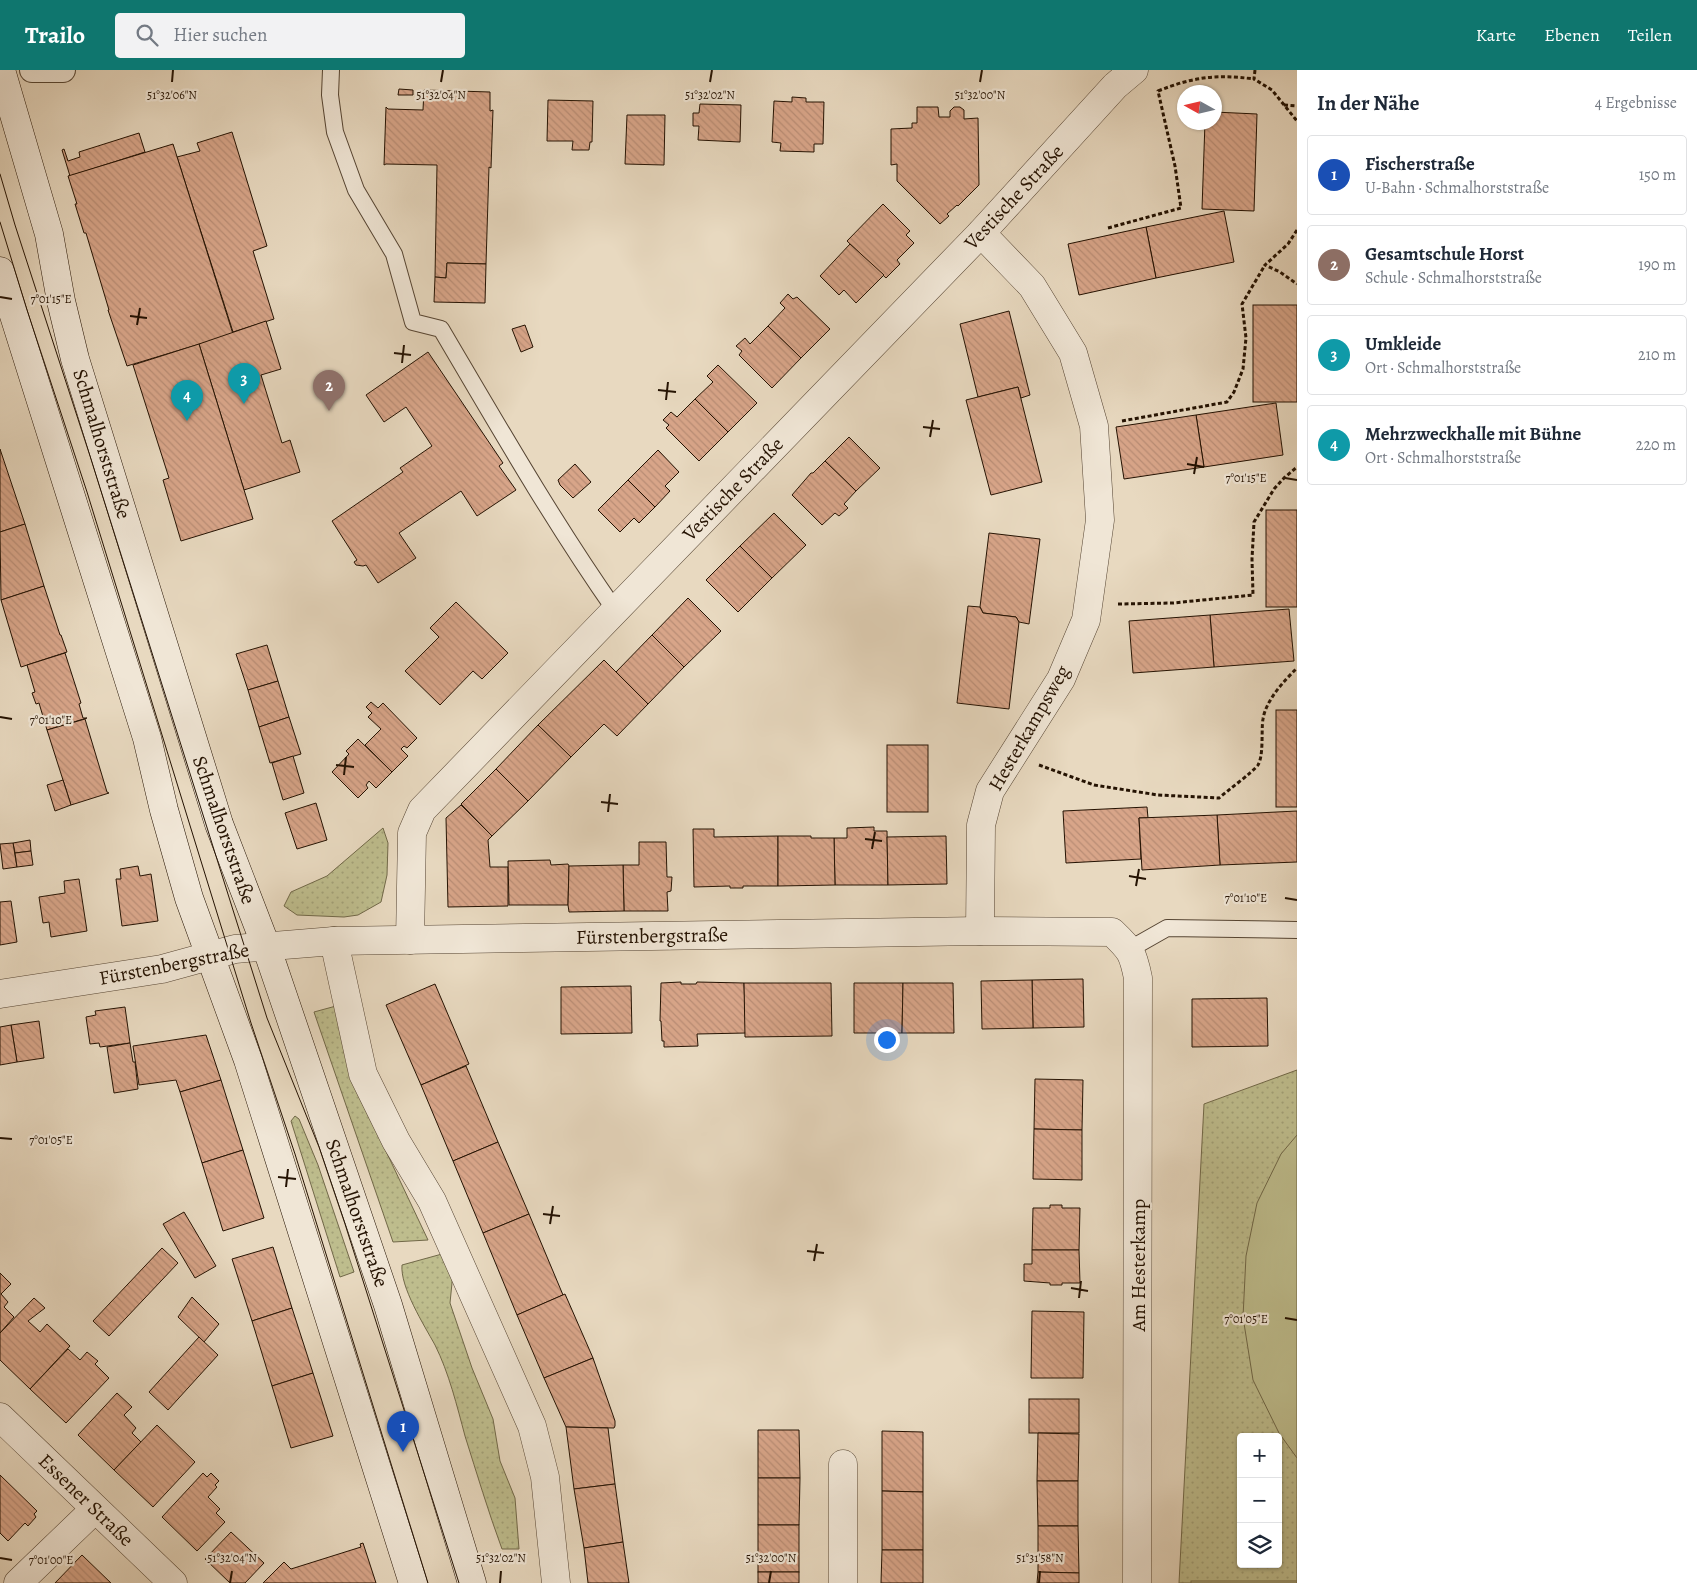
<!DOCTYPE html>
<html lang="de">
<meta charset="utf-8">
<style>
:root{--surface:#fff;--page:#f2f2f3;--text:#1f2937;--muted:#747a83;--line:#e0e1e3;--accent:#0f766e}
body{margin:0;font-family:Alegreya,serif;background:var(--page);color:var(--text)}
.controls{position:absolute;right:15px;bottom:15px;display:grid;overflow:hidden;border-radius:5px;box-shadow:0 1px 4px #0004}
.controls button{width:45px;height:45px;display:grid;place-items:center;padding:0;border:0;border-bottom:1px solid var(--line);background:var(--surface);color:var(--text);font:25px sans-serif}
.compass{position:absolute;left:1177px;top:15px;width:45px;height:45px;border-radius:50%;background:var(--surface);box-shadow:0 1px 4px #0004;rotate:278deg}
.you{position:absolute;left:886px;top:969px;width:18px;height:18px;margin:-12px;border:4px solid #fff;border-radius:50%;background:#1a73e8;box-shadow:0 0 0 8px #1a73e833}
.badge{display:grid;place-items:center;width:32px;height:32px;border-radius:50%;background:var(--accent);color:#fff;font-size:16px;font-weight:700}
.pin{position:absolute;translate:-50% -41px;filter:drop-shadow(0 1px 2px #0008)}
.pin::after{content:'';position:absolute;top:26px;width:18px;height:15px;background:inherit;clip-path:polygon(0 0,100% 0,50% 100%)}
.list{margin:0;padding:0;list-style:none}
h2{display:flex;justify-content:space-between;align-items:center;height:65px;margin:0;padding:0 20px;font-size:21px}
h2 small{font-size:16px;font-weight:400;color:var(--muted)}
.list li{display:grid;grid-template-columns:32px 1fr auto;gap:15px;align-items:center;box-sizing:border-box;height:80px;margin:0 10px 10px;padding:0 10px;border:1px solid var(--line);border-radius:5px}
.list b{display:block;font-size:19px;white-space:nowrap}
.list p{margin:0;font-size:16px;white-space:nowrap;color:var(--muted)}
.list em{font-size:16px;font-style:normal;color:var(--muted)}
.icon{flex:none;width:28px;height:28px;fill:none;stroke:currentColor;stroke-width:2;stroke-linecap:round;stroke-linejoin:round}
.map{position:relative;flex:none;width:1297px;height:1513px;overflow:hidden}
header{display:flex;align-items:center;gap:30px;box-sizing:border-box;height:70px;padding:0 25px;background:var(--accent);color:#fff}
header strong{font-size:24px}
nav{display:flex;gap:28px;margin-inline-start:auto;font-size:18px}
.search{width:350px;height:45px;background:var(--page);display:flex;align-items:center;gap:12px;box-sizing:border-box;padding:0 18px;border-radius:5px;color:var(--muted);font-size:19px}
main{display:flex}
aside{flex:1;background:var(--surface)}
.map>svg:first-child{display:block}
</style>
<header>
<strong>Trailo</strong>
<div class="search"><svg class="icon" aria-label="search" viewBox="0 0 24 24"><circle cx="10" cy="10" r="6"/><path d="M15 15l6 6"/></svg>Hier suchen</div>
<nav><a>Karte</a><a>Ebenen</a><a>Teilen</a></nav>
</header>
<main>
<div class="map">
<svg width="1297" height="1513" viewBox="0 0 1297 1513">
<defs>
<pattern id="green-dots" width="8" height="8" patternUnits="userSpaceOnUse" patternTransform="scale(1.25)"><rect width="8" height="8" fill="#bebd8d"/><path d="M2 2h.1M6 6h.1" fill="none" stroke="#a3a178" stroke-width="1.8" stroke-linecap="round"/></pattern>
<pattern id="building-back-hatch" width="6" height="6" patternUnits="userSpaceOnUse" patternTransform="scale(1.25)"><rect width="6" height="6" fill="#d8a589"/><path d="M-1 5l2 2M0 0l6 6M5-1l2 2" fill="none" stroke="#b98d75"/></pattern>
</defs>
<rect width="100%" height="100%" fill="#e8d9c0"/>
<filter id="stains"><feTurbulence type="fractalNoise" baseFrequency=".004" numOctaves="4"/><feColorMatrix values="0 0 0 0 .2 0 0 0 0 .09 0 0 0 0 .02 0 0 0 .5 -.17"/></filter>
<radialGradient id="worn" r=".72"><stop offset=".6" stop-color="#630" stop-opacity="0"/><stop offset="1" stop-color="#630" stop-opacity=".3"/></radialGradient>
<g fill="url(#green-dots)" stroke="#716848" fill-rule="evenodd">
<polygon points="383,758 388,773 387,805 381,832 358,845 344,847 297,845 284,836 291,822 327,806"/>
<polygon points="336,936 357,1020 428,1170 393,1172 314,942"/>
<path d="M1297,1000v513h-118l25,-479zM1241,1367h37v127h-37z"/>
<polygon points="295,1046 299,1049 318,1095 354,1202 340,1207 291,1051"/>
<path d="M442,1184l11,19 -3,30 22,65 21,51 7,42 15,37 4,51h-17c-14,-38 -25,-75 -37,-113 -8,-30 -16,-63 -30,-91 -11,-20 -35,-58 -33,-80z"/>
</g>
<g fill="#bebd8d" stroke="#716848">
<polygon points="1297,1065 1297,1388 1279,1363 1253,1310 1243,1247 1246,1186 1257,1133 1281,1084"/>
<rect x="1191" y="1511" width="106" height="2"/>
</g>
<g fill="url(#building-back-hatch)" stroke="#241202">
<polygon points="399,19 413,20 413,25 398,25"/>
<polygon points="424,20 490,22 490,41 493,40 491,98 489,97 486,194 447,193 446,208 435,207 437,95 386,94 384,95 386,37 388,39 423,40"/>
<polygon points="792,27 806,28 806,32 824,32 823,74 814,74 814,82 780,81 781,73 772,72 774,31 792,32"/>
<polygon points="548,30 593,31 592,72 590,72 589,80 572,80 573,71 547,71"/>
<polygon points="700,34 741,35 740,72 698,70 699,56 693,56 693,43 699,43"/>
<polygon points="917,37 938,37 939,47 950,47 950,41 954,37 960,37 964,40 964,49 978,48 979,115 958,136 957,135 947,144 949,146 940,154 897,111 897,94 891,95 891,59 912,58 912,53 917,53"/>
<polygon points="1214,42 1257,44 1254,141 1202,139 1205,52 1214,52"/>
<polygon points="627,45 665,45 664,95 625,94"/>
<polygon points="232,62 267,176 253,181 274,249 233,262 177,87 200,81 197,73"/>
<polygon points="139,63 145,82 70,106 62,80 64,79 68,91 80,87 79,82"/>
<polygon points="173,74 233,264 127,296 108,240 109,240 86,163 84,163 75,134 77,134 68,106"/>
<polygon points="883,134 910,161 906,165 914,173 897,190 900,194 886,208 847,171"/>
<polygon points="1224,141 1234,192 1156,208 1146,157"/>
<polygon points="1146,157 1156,208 1079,225 1068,174"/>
<polygon points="850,174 884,205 856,233 844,220 839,225 820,206"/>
<polygon points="447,193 486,194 485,233 434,232 435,207 446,208"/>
<polygon points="788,224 793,229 797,227 830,259 801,288 768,256 785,238 780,233"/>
<rect x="1253" y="235" width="44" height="97"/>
<polygon points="1009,241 1030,325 1021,328 1018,317 978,327 960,254"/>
<polygon points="266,251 281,299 261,305 282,373 290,370 300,402 244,420 199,274"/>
<polygon points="525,255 533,277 521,282 512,259"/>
<polygon points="768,256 801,288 772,318 739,285 742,281 736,276 745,268 750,274"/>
<polygon points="199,274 253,449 181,471 163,410 169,408 133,295"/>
<polygon points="428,282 503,393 499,396 516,420 477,446 461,421 399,463 416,488 378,513 366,495 363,496 356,495 354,492 357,490 332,451 403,402 400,398 432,376 406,337 384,352 366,325"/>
<polygon points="718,295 757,333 728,362 695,329 713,312 707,306"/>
<polygon points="1018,317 1042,412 991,425 966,330"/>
<polygon points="695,329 728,362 699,391 666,358 669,355 663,350 671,342 677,347"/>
<polygon points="1276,333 1283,385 1204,397 1196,345"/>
<polygon points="1196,345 1204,397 1124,409 1116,357"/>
<polygon points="849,367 880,398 856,421 825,391"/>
<polygon points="0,379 25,454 0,462"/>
<polygon points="658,380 679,402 665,416 670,421 655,437 628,410"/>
<polygon points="825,391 856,421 844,434 848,438 839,446 835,443 822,455 792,425 811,403 813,403"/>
<polygon points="575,394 591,412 573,428 560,415 558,410"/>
<polygon points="628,410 655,437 639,453 634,448 620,462 598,440"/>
<rect x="1266" y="440" width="31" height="97"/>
<polygon points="774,443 806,475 772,508 740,476"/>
<polygon points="25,454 44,516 1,530 0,462"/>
<polygon points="989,463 1040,469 1029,554 1019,552 1016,547 983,543 980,537"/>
<polygon points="740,476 772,508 738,542 706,510"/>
<polygon points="44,516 60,565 61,565 67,582 21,597 1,530"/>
<polygon points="688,528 721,561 684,597 652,565"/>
<polygon points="456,532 508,583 482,609 473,601 440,635 405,601 439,567 430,558"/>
<polygon points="968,536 980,537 983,543 1016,547 1019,552 1009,639 957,633"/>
<polygon points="1289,539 1294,591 1214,597 1210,545"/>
<polygon points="1210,545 1214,597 1133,603 1129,551"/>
<polygon points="652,565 684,597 648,634 616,602"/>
<polygon points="267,575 278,611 248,620 236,584"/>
<polygon points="65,583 81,633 79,634 83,648 87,648 47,660 39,633 36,634 32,623 35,622 27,595"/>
<polygon points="604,590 648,634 617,666 604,654 571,687 538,655"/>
<polygon points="278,611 289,647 259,657 248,620"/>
<polygon points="371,632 378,638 383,633 417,668 407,678 404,676 401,679 408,686 392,702 365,675 381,659 368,647 372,643 366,637"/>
<rect x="1276" y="640" width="21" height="97"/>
<polygon points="289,647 301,684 270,693 259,657"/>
<polygon points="85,649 107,722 109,723 71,735 47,660"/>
<polygon points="538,655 571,687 528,731 496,699"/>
<polygon points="358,669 392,702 376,718 369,711 366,715 368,718 358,728 332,702 349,684 346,681"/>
<rect x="887" y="675" width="41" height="67"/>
<polygon points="293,686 304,723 283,730 272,693"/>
<polygon points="496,699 528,731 492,766 461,734"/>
<polygon points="63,710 71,735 55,741 47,715"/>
<polygon points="316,733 327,770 297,779 285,743"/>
<polygon points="461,735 492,766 488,770 490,797 508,797 508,836 448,837 446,748"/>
<polygon points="1147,737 1148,748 1139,748 1141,789 1066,793 1063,741"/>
<polygon points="1297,741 1297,792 1220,795 1217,745"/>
<polygon points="1217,745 1220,795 1142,800 1139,748"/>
<polygon points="874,757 874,761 887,761 888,815 835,815 834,768 847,768 847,758"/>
<polygon points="693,759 714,759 714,767 778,766 778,816 743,816 743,818 730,818 730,816 694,817"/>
<polygon points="778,766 811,766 811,768 834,768 835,815 778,816"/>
<polygon points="946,766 947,814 888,815 887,767"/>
<polygon points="30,770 31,781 15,783 13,773"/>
<polygon points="639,772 666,772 667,807 672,807 671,821 667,822 668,841 624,841 623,795 639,795"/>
<polygon points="13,773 17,797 3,799 0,774"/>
<polygon points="31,781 33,795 17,797 15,783"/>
<polygon points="550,790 551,795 568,794 569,796 568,835 509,835 508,791"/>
<polygon points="623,795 624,841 569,842 568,835 569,796"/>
<polygon points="138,796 140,806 151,804 158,851 122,856 116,809 121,809 120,799"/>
<polygon points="79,809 87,861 51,867 49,852 43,853 39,827 65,823 64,811"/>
<polygon points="11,831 17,872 0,875 0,832"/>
<polygon points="1083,909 1084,957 1033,958 1032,910"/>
<polygon points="1032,910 1033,958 982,959 981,911"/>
<polygon points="681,912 681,914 696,914 697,912 744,913 746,963 697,964 698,976 664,977 664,971 662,971 661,951 660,951 661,913"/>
<polygon points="744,913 831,913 832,966 745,967"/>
<polygon points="854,913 903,913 902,963 854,963"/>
<polygon points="903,913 953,913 954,963 902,963"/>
<polygon points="435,914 469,994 421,1015 386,935"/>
<polygon points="631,916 632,963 561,964 561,917"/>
<polygon points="1267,928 1268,976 1192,977 1192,929"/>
<polygon points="125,937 130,973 100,977 99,973 90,974 86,947 96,945 95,941"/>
<polygon points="39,951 44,988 17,992 11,955"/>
<polygon points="11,955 17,992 0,995 0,957"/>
<polygon points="206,965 221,1010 180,1022 176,1010 139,1015 133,976"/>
<polygon points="130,973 133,992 135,992 138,1019 114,1023 107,977"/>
<polygon points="466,996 498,1072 453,1091 421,1015"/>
<polygon points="1035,1009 1083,1010 1082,1060 1034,1059"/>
<polygon points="221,1010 243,1080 202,1093 180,1022"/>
<polygon points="1034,1059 1082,1060 1082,1110 1033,1109"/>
<polygon points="498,1072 529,1144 483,1163 453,1091"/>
<polygon points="243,1080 264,1148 223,1161 202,1093"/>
<polygon points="1050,1135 1062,1135 1062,1138 1080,1138 1079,1180 1032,1180 1033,1138 1050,1138"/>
<polygon points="184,1142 216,1196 195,1208 163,1154"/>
<polygon points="529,1144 563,1225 517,1245 483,1163"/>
<polygon points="273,1177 292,1238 252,1251 232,1189"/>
<polygon points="162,1178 178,1193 109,1266 93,1251"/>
<polygon points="1032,1180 1079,1180 1080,1213 1062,1213 1062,1215 1050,1215 1050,1213 1024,1211 1024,1194 1032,1194"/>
<polygon points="0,1203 11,1214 1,1224 8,1232 4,1237 14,1247 0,1263"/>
<polygon points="565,1224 593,1288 544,1308 517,1245"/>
<polygon points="192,1227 219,1254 204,1272 178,1247"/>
<polygon points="34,1228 45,1238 28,1251 40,1262 47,1254 70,1276 30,1319 0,1290 0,1263"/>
<polygon points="292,1238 313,1303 272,1316 252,1251"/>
<polygon points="1032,1241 1084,1242 1083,1308 1031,1308"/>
<polygon points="199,1267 218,1285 168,1340 149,1322"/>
<polygon points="68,1279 80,1290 87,1282 98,1291 95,1294 109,1308 66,1353 30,1319"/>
<polygon points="593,1288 615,1351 615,1356 614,1358 566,1357 544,1308"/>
<polygon points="313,1303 333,1366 291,1378 272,1316"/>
<polygon points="117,1323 132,1337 124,1345 136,1358 132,1363 141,1372 114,1400 78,1365"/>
<rect x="1029" y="1329" width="50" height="34"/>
<polygon points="157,1355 195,1392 153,1437 114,1400"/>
<polygon points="566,1357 608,1358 615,1414 574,1419"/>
<polygon points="758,1360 799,1360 800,1408 758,1408"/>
<polygon points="882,1361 923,1362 923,1422 882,1421"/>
<polygon points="1038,1363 1079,1364 1078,1411 1037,1411"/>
<polygon points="203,1403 207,1407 211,1403 219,1411 215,1415 217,1417 208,1427 220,1439 216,1443 225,1452 197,1481 162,1447"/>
<polygon points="0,1405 37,1441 34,1444 36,1447 28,1456 25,1453 8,1471 0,1463"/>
<polygon points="758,1408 800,1408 799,1455 758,1455"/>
<polygon points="1037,1411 1078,1411 1078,1456 1038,1456"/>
<polygon points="615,1414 623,1472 584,1478 574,1419"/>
<polygon points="882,1421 923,1422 923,1480 882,1480"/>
<rect x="758" y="1455" width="41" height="47"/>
<polygon points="1038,1456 1078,1456 1079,1503 1038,1502"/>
<polygon points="231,1462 264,1493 245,1513 230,1513 205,1489"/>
<polygon points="623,1472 629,1513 588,1513 584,1478"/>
<polygon points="363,1473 376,1513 263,1513 284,1492 291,1499 361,1477 360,1474"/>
<polygon points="882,1480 923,1480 923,1513 881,1513"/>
<polygon points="82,1485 111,1513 55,1513"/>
<rect x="758" y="1502" width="41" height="11"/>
<polygon points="1038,1502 1079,1503 1079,1513 1037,1513"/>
</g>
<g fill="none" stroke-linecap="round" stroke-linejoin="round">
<defs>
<g id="service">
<path d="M331,0l-1,25 5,37 21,58 38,64 19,68 28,7c56,95 111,191 174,281"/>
<polyline points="1130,879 1167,858 1297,860"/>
</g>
<polyline id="pedestrian" points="32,0 63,0"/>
<g id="minor">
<polyline points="980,861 981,755 990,721 1061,609 1086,550 1100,450 1094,356 1073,283 1032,216 981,163"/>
<polyline points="410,870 412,763 422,740 981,163 1115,16 1134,0"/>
<polyline points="334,871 363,1004 396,1071 432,1131 532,1356 545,1407 556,1513"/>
<path d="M0,924l162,-25 73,-20 99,-8 646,-10 132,1c19,18 21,21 26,46l-1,605"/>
<polyline points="0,1347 173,1513"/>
<polyline points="18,1513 95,1439"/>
<polyline points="843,1513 843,1394"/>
</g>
<g id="secondary">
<polyline points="1,0 49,164 61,231 75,289 219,754 266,876 388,1235 472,1513"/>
<polyline points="0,201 147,668 164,740 189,828 248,990 413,1513"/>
</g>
</defs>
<use href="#service" stroke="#554432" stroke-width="18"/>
<use href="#pedestrian" stroke="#554432" stroke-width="26"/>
<use href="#minor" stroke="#554432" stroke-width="29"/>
<use href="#secondary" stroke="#241202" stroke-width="29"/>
<g stroke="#241202" stroke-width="3" stroke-dasharray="4 2.5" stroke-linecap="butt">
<polyline points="1255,0 1254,9 1272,20 1297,51"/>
<polyline points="1284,35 1297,36"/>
<path d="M1108,158l73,-20 -6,-42 -17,-75c35,-14 58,-17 96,-12"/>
<polyline points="1297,160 1288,174 1265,195 1280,202 1297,214"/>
<polyline points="1122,351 1227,332 1234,322 1243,299 1246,268 1242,234 1265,195"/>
<polyline points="1118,534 1173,533 1253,525 1252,489 1254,452 1274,419 1284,408 1297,397"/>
<path d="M1039,695l55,20 64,10 61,3c8,-7 34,-26 39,-33 6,-10 3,-35 5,-46 3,-19 21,-38 34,-51"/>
</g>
<use href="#service" stroke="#f0e6d6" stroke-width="16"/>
<use href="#pedestrian" stroke="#f0e6d6" stroke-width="24"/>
<use href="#minor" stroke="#f0e6d6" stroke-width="28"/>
<use href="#secondary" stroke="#f0e6d6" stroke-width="28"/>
<g stroke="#241202" stroke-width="1">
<polyline points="0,104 15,155 90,386 267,948 319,1077 345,1154 459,1513"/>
<polyline points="0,152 27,240 87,422 251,953 295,1084 428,1513"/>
</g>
</g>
<path fill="none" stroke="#241202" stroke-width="2" d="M172,12l1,-12M441,12l2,-12M710,12l2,-12M980,12l2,-12M0,227l12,2M130,246l17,2M137,255l3,-17M394,283l17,2M402,293l2,-18M658,320l18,2M666,330l2,-18M923,357l17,2M930,367l3,-17M1187,394l17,3M1194,404l3,-17M1285,408l12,2M0,647l12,2M336,695l18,2M344,705l2,-18M601,732l17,2M608,742l2,-18M865,769l17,2M872,779l3,-17M1129,806l17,3M1136,816l3,-17M1285,828l12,2M0,1068l12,1M278,1107l18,2M286,1117l2,-18M543,1144l17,2M550,1154l3,-18M807,1181l17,2M814,1191l3,-17M1071,1218l17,3M1079,1228l2,-17M1285,1248l12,2M0,1488l12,2M230,1513l2,-12M500,1513l1,-12M769,1513l2,-12M1039,1513l1,-12"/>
<g text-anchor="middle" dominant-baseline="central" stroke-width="4.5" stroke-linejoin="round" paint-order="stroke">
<g font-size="20" fill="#241202" stroke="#f0e6d6">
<text transform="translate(1014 127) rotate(-47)">Vestische Straße</text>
<text transform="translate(102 374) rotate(73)">Schmalhorststraße</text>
<text transform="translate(733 419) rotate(-46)">Vestische Straße</text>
<text transform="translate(1029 658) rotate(-60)">Hesterkampsweg</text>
<text transform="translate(224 760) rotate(71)">Schmalhorststraße</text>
<text transform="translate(652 866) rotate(-1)">Fürstenbergstraße</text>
<text transform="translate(174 894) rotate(-11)">Fürstenbergstraße</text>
<text transform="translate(357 1143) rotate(71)">Schmalhorststraße</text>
<text transform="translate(1138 1195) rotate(-90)">Am Hesterkamp</text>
<text transform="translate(86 1430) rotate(44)">Essener Straße</text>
</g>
</g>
<g font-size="12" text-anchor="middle" fill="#241202" stroke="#f0e6d6" stroke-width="4.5" stroke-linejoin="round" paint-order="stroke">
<text x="172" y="29">51°32'06"N</text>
<text x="441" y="29">51°32'04"N</text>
<text x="710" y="29">51°32'02"N</text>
<text x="980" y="29">51°32'00"N</text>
<text x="51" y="233">7°01'15"E</text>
<text x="1246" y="412">7°01'15"E</text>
<text x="51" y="654">7°01'10"E</text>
<text x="1246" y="832">7°01'10"E</text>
<text x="51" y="1074">7°01'05"E</text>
<text x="1246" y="1253">7°01'05"E</text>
<text x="232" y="1492">51°32'04"N</text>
<text x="501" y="1492">51°32'02"N</text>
<text x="771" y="1492">51°32'00"N</text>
<text x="1040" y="1492">51°31'58"N</text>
<text x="51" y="1494">7°01'00"E</text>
</g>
<rect width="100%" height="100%" filter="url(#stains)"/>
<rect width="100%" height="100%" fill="url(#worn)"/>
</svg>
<div class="controls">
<button>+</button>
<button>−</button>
<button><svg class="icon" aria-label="layers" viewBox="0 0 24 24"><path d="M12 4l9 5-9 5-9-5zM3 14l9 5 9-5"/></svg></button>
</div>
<svg class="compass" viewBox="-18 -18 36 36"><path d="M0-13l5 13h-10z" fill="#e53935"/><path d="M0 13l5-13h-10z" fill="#747a83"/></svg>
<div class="you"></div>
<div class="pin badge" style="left:403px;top:1382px;background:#1a4fb4">1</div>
<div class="pin badge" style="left:329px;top:341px;background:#8d6e63">2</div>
<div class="pin badge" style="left:244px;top:334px;background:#0f9aa8">3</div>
<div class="pin badge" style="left:187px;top:351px;background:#0f9aa8">4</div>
</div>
<aside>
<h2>In der Nähe<small>4 Ergebnisse</small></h2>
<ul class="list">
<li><span class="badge" style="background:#1a4fb4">1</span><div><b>Fischerstraße</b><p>U-Bahn · Schmalhorststraße</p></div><em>150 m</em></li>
<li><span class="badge" style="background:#8d6e63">2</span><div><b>Gesamtschule Horst</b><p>Schule · Schmalhorststraße</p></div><em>190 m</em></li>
<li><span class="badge" style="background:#0f9aa8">3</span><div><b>Umkleide</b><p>Ort · Schmalhorststraße</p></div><em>210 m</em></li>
<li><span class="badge" style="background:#0f9aa8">4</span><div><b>Mehrzweckhalle mit Bühne</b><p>Ort · Schmalhorststraße</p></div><em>220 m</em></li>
</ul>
</aside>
</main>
